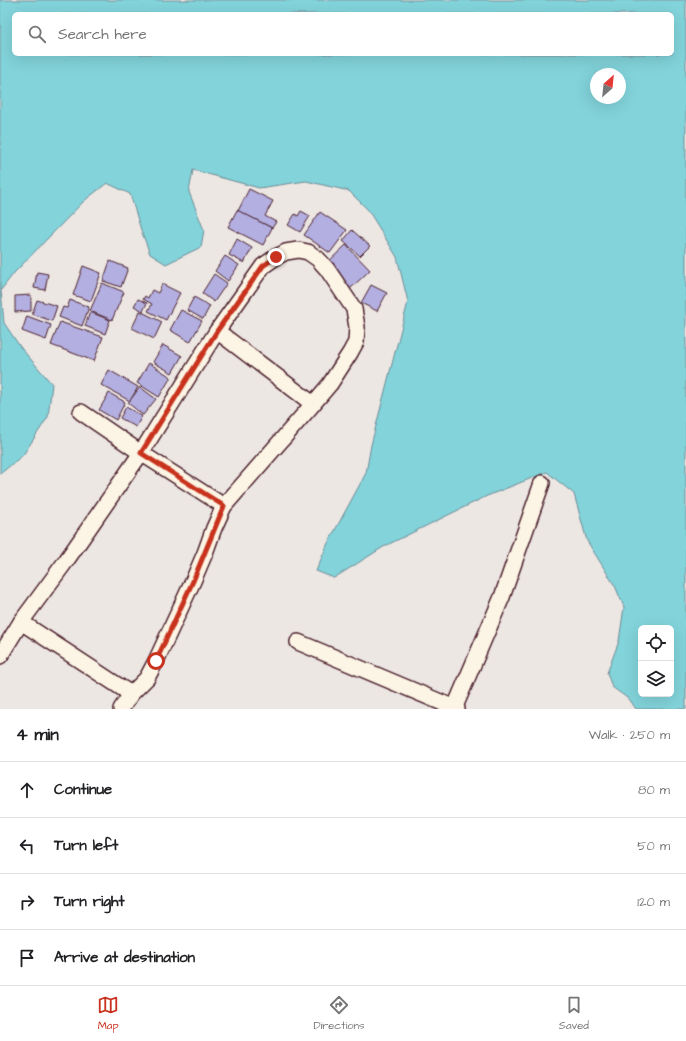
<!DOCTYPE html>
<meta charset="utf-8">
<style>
:root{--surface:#fff;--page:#f2f2f2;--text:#202124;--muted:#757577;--line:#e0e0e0;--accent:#c8321e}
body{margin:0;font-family:"Architects Daughter",sans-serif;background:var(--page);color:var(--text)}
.controls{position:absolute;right:12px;bottom:12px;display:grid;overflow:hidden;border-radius:6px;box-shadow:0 4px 16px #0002}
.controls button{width:36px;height:36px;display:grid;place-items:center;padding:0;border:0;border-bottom:1px solid var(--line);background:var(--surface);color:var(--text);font:20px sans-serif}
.compass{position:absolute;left:590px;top:68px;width:36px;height:36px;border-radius:50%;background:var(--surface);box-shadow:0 4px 16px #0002;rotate:27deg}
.stop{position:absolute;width:12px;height:12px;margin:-9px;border:3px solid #c8321e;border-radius:50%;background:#fff}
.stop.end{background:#c8321e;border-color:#fff;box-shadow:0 1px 4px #0008}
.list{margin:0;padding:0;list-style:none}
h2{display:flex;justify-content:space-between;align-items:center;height:52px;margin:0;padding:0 16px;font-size:17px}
h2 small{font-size:13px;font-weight:400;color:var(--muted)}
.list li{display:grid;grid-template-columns:26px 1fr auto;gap:12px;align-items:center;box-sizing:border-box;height:56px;padding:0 16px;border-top:1px solid var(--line)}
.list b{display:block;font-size:15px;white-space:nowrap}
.list em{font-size:13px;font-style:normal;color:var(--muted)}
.icon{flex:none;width:22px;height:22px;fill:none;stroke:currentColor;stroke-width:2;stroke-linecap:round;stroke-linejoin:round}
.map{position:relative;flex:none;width:686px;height:709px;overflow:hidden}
.search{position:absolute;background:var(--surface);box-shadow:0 4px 16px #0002;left:12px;right:12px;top:12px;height:44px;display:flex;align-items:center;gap:10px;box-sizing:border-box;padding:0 14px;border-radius:6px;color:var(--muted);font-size:15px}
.sheet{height:276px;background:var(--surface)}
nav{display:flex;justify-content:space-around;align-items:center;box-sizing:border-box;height:56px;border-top:1px solid var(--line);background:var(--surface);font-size:11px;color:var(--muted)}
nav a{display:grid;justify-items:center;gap:2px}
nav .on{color:var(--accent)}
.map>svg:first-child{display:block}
</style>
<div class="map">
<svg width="686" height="709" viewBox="0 0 686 709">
<rect width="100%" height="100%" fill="#ede7e4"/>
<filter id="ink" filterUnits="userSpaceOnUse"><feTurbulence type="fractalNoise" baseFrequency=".025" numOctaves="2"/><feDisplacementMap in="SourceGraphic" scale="8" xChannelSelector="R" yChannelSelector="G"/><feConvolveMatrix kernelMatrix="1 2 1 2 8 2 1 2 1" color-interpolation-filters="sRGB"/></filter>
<g filter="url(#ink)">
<path fill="#82d3da" stroke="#6c8b94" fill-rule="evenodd" d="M0,0h686v709h-50l-6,-9 -18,-13 -5,-14 12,-32 5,-34 -9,-21 -28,-45 -13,-47 -27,-22 -60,24 -102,50 -51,32 -18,-7 11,-26 39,-72 5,-28 37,-143 -11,-45 -29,-47 -19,-19 -43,-10 -47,7 -66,-18 -4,22 15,38 -3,17 -35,17 -16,-10 -9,-24 -11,-36 -23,-11 -23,18 -70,72 -13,17 3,33 17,25 31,36 -4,33 -25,38 -23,19zM14,14h658v40h-658zM596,74h24v24h-24zM641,628h30v66h-30z"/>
<g fill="#b3afe1" stroke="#4a1f2b">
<polygon points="249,189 273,201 265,216 276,222 272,228 238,211"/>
<polygon points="237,210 272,228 263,245 228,227"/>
<polygon points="301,211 310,216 300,232 288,225 295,214 298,216"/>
<polygon points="320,212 347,230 330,253 304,235"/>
<polygon points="352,230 370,246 360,256 343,241"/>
<polygon points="237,239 252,248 244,263 229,255"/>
<polygon points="346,245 370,270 349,290 325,265"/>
<polygon points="225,256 239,265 228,281 215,271"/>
<polygon points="110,261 128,268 121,287 103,281"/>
<polygon points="83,266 101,273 91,301 73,295"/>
<polygon points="37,272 48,274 45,290 34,288"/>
<polygon points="214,274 227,283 214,302 202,293"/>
<polygon points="102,283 124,292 112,320 90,311"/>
<polygon points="162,284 180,293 166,320 148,311 152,304 143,299 145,296 148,298 152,290 158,293"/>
<polygon points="371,285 387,293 377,311 361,303"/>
<polygon points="31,295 31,311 15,312 15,296"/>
<polygon points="194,297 210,306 203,319 187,310"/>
<polygon points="138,299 147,303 143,311 134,306"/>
<polygon points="37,300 57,306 52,321 32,314"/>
<polygon points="70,300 89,307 82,326 59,317 63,307 67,308"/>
<polygon points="181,310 202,321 190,342 170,330"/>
<polygon points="140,311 162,322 154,339 132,328"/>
<polygon points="90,312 110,320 105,334 85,326"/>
<polygon points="27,316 51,325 46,340 22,331"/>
<polygon points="60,322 103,337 94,361 51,345"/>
<polygon points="163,345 182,356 172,373 153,362"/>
<polygon points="149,363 171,377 159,397 137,383"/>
<polygon points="109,370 138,387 130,401 101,385"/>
<polygon points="140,387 156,399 143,415 128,403"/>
<polygon points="109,393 125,402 116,420 99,410"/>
<polygon points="126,407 142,416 136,427 120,418"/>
</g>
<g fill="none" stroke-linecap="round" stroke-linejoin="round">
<defs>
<g id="street">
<polyline points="81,412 141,453 224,506"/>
<polyline points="21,622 131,694"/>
<polyline points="298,642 457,709"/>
<polyline points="0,656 21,622 66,561 141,453 217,331 263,266 276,257 286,252 298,250 308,252 318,259 327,269 354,309 357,327 356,342 350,353 330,384 313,404"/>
<polyline points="121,709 131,694 147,678 156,661 193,581 205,553 214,528 224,506 313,404 217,331"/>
<polyline points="454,709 502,597 542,483"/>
</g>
</defs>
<use href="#street" stroke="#4a1f2b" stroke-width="18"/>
<use href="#street" stroke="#fcf5e5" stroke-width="15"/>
</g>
</g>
<g fill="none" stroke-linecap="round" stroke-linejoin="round" filter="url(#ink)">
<polyline stroke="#c8321e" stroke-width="5" points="156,661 193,581 224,506 141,453 217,331 263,266 276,257"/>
</g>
</svg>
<div class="controls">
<button><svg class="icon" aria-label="locate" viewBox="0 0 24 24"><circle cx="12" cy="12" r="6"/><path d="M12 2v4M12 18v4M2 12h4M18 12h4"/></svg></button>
<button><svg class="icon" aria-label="layers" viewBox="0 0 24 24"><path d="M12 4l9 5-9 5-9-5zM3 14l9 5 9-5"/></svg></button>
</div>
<svg class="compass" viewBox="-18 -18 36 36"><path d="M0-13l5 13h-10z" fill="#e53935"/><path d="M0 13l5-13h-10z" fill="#757577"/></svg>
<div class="stop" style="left:156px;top:661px"></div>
<div class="stop end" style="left:276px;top:257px"></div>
<div class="search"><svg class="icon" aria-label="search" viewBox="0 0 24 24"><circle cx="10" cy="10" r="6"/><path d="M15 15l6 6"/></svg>Search here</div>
</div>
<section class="sheet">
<h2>4 min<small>Walk · 250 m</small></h2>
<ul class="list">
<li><svg class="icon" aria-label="ahead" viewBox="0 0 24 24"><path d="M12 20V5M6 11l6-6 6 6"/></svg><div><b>Continue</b></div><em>80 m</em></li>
<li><svg class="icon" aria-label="left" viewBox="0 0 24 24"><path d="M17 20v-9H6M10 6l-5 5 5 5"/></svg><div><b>Turn left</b></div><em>50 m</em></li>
<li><svg class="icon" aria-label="right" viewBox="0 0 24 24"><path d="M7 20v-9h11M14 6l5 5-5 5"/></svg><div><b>Turn right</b></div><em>120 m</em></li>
<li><svg class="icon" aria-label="arrive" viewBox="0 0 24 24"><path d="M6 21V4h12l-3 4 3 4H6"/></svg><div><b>Arrive at destination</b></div></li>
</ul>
</section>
<nav>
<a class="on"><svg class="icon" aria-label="map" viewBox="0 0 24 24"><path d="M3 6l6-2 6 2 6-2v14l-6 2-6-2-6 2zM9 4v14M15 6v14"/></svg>Map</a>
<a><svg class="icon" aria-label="directions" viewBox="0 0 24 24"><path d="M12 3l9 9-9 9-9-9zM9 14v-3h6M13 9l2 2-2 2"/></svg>Directions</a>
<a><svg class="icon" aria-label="saved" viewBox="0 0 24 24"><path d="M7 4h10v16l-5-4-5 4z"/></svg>Saved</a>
</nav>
